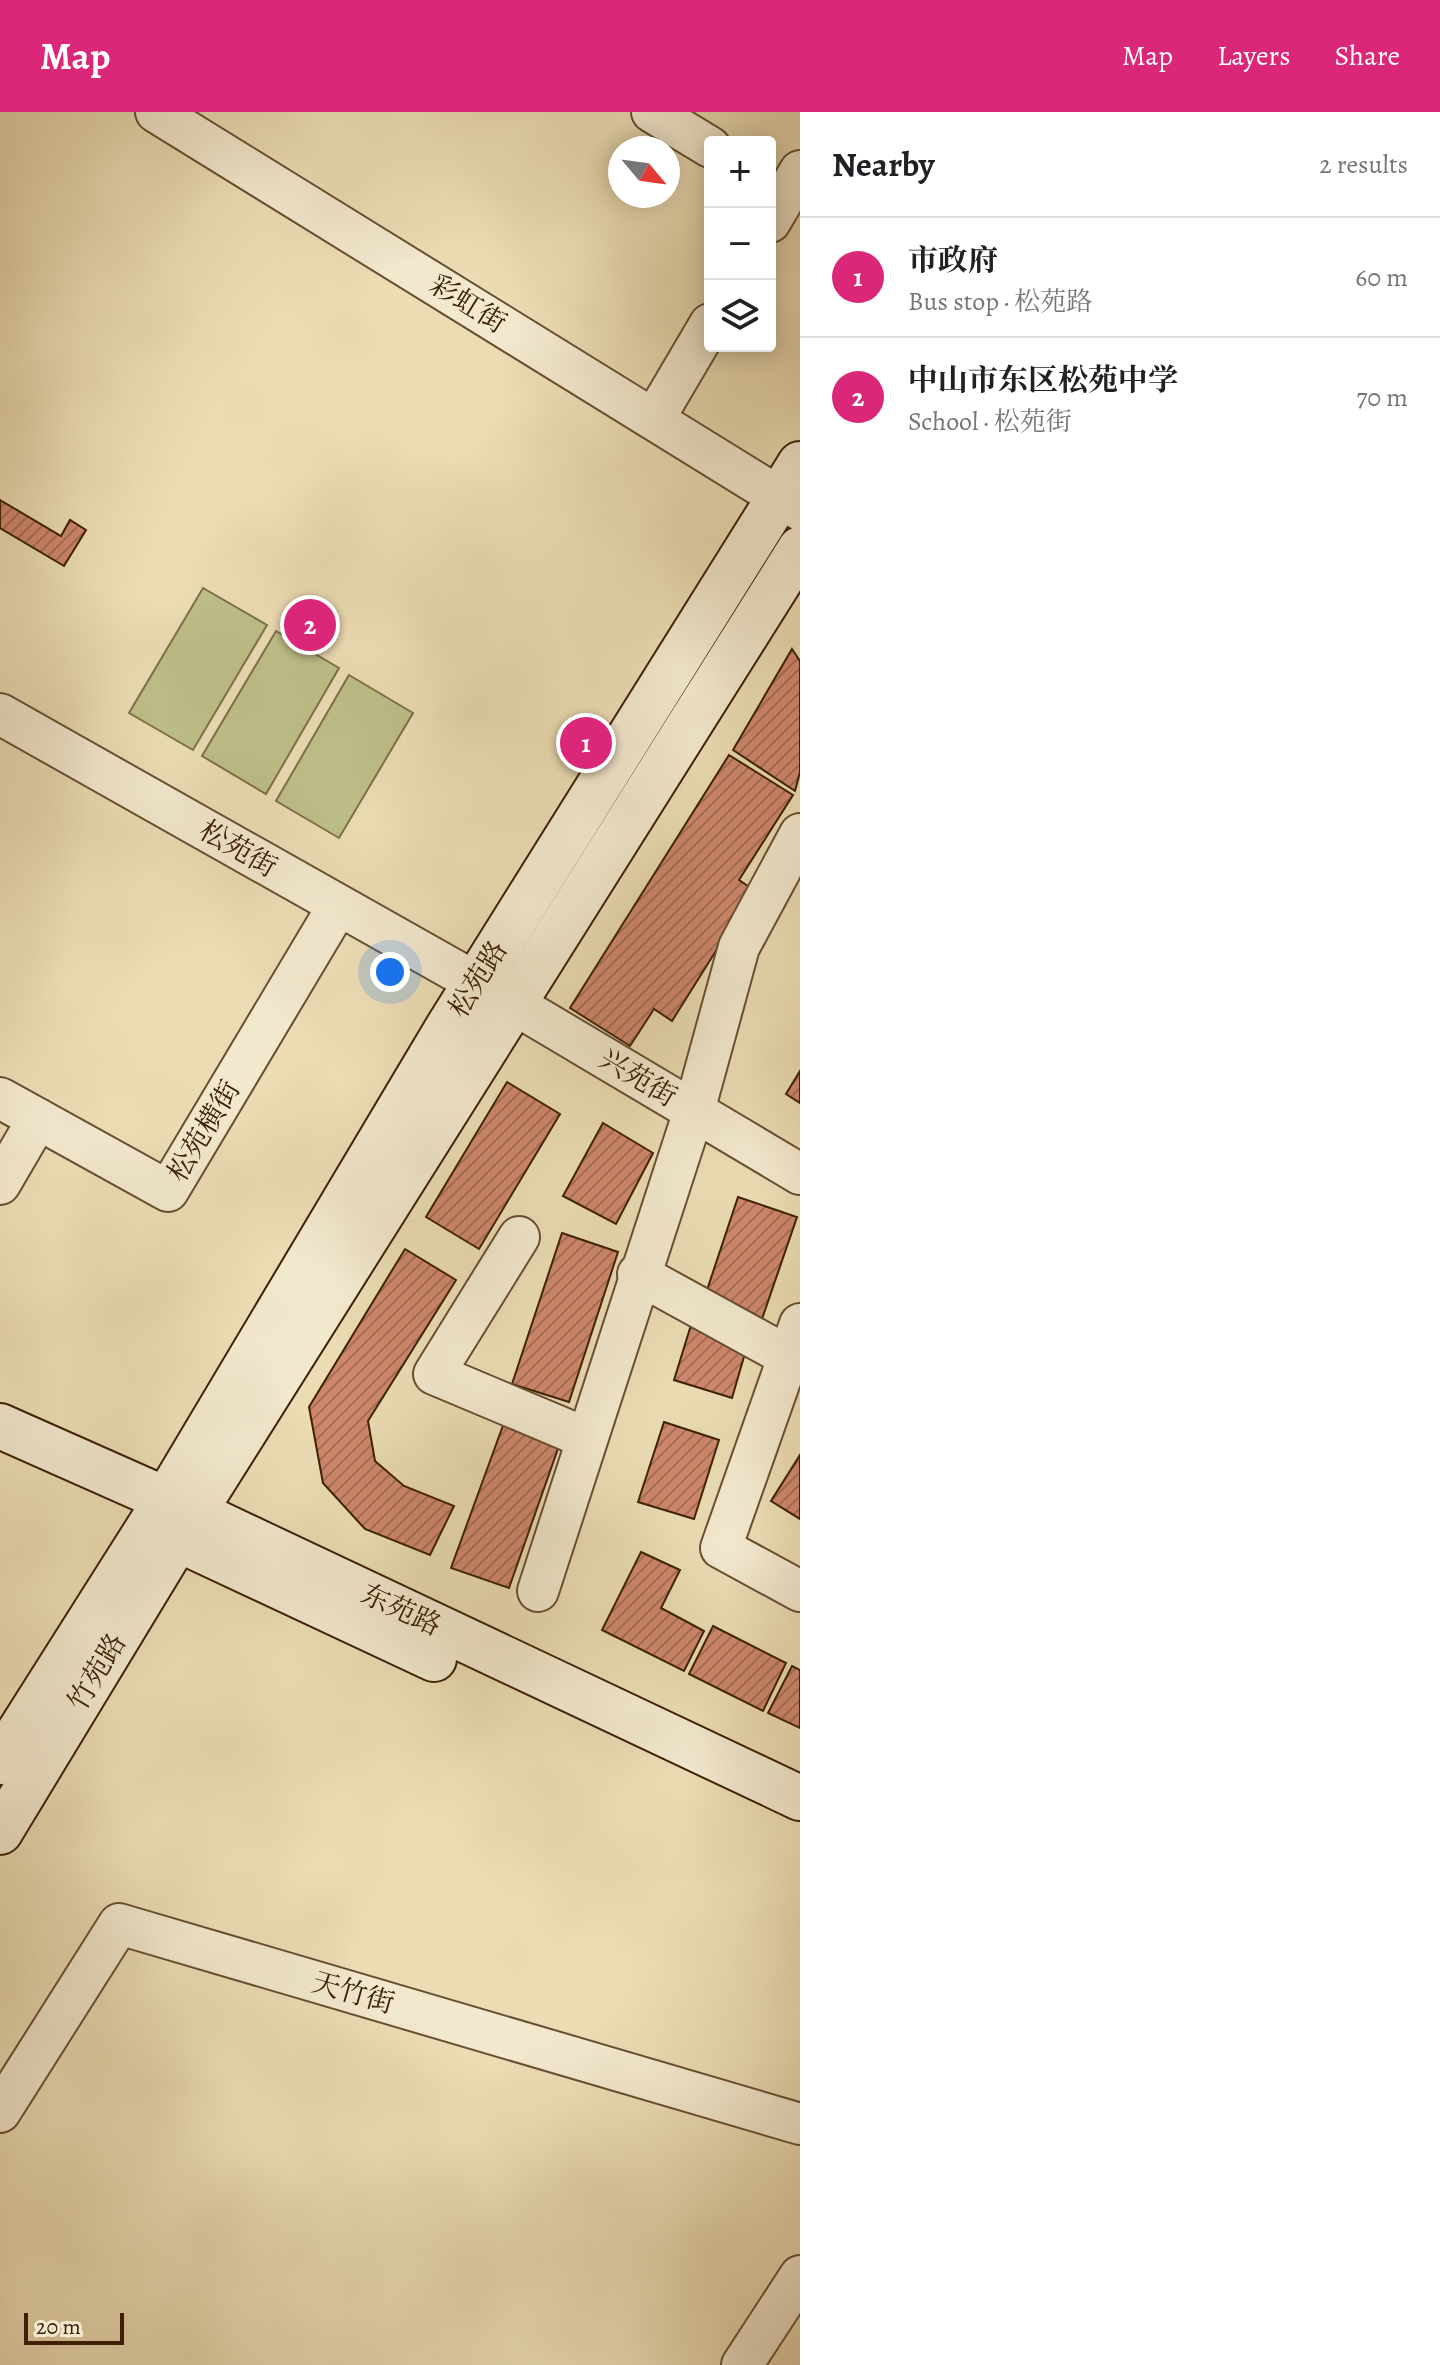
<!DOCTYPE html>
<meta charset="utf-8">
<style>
:root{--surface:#fff;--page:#f2f2f2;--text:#202124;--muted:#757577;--line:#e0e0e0;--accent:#db2777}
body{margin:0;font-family:Alegreya,"Noto Serif SC",serif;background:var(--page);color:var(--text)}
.controls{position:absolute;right:24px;top:24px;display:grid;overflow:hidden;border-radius:8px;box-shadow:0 4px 20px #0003}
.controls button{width:72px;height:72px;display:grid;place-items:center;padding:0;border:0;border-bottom:2px solid var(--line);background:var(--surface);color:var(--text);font:40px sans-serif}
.compass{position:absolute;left:608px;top:24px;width:72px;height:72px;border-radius:50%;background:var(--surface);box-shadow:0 4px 20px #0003;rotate:119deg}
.scale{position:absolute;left:24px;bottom:20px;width:100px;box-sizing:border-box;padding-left:8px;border:4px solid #3d2006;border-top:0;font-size:22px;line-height:28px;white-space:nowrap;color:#3d2006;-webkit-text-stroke:6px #f2e8ce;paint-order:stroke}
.you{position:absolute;left:390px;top:860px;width:28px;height:28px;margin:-20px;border:6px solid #fff;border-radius:50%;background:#1a73e8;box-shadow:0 0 0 12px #1a73e833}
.badge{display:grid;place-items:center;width:52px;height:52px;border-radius:50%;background:var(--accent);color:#fff;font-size:26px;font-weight:700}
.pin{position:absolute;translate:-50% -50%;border:4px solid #fff;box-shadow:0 2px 8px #0006}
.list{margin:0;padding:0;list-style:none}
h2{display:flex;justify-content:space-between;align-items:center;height:104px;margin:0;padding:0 32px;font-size:34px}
h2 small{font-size:26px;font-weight:400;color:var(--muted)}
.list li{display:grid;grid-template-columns:52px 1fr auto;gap:24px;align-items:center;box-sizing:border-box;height:120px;padding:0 32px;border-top:2px solid var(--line)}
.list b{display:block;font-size:30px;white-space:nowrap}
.list p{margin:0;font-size:26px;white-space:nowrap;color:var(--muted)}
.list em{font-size:26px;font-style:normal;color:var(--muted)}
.icon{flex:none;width:44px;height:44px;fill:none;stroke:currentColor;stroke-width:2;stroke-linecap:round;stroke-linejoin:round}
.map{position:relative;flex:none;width:800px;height:2253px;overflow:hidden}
header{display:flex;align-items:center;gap:48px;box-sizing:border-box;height:112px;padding:0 40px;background:var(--accent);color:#fff}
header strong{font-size:38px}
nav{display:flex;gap:44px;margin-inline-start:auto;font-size:28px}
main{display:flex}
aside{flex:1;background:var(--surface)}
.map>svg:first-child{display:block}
</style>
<header>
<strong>Map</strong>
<nav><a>Map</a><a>Layers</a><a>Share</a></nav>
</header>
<main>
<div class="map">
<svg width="800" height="2253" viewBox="0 0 800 2253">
<defs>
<pattern id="building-hatch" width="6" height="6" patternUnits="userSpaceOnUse" patternTransform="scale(2)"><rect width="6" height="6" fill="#ce876c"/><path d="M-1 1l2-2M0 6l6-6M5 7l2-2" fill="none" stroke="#a86e57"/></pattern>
</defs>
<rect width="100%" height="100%" fill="#ebdcb4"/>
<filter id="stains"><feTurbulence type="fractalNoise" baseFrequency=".0025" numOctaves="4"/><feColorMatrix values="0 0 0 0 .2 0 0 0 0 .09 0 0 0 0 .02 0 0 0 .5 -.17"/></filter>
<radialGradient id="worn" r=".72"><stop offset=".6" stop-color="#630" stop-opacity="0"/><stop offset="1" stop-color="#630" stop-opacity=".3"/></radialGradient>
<g fill="#bdbf89" stroke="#7d7048" stroke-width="2">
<polygon points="203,476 267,513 193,638 129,601"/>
<polygon points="276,519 339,556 266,682 202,644"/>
<polygon points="349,563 413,601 339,726 276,689"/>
</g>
<g fill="url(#building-hatch)" stroke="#3d2006" stroke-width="2">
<polygon points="0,388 61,424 70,408 86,418 64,454 0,416"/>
<polygon points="792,537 800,549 800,660 795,679 733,638"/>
<polygon points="729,643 793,683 739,768 754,778 672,909 654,897 630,934 570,896"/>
<polygon points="800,959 800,991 786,982"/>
<polygon points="507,970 560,1002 479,1137 426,1105"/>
<polygon points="603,1011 653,1041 616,1112 563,1084"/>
<polygon points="738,1085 797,1105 762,1207 704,1187"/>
<polygon points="562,1121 618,1140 569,1290 512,1272"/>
<polygon points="405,1137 456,1168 368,1309 375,1349 404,1374 454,1394 430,1443 365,1417 323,1371 309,1295"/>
<polygon points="691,1213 748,1231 732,1286 674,1268"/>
<polygon points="505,1308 561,1328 509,1476 451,1456"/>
<polygon points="664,1310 719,1328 694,1407 638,1390"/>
<polygon points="800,1343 800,1407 771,1389"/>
<polygon points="641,1440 680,1458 661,1496 704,1519 684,1559 602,1518"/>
<polygon points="713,1514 786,1551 763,1599 689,1562"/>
<polygon points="792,1554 800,1558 800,1616 768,1601"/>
</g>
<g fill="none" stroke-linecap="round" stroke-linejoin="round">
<defs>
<g id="street">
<polyline points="156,0 800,398"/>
<polyline points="652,0 710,35"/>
<polyline points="770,110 800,59"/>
<polyline points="654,307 710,212"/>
<polyline points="0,602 514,892 800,1062"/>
<polyline points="0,986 168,1079 338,794"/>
<polyline points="0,1072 38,1007"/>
<polyline points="519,1125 434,1262 586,1326"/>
<polyline points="638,1162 800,1251"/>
<polyline points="800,1212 721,1436 800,1479"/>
<polyline points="538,1479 694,999 739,835 800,722"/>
<polyline points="0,2000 119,1812 800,2012"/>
<polyline points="742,2253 800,2164"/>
</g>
<g id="secondary">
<polyline points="0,1314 194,1400 800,1686"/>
<polyline points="152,1415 434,1547"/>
<polyline points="0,1650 166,1388 448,915 800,352"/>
<polyline points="0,1720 194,1400 800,437"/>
</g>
</defs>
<use href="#street" stroke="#684f32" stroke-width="44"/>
<use href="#secondary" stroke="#3d2006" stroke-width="48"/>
<use href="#street" stroke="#f2e8ce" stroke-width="40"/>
<use href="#secondary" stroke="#f2e8ce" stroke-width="44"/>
</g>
<g text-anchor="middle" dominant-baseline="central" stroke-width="6" stroke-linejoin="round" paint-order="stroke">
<g font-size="28" fill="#3d2006" stroke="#f2e8ce">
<text transform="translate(468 192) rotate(32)">彩虹街</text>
<text transform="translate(238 737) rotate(30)">松苑街</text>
<text transform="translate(478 867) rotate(-58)">松苑路</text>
<text transform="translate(638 966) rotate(31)">兴苑街</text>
<text transform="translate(204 1019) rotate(-59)">松苑横街</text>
<text transform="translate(401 1498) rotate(25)">东苑路</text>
<text transform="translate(97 1560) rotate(-59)">竹苑路</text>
<text transform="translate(353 1881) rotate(16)">天竹街</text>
</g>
</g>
<rect width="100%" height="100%" filter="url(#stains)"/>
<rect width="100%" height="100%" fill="url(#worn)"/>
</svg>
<div class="controls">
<button>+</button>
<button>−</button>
<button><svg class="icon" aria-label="layers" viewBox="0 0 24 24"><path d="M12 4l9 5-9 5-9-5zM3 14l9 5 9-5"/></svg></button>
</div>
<svg class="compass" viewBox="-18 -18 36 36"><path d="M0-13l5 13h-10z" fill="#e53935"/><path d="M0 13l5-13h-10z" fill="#757577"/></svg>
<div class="scale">20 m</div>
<div class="you"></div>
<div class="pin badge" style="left:586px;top:631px">1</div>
<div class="pin badge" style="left:310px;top:513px">2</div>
</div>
<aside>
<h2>Nearby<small>2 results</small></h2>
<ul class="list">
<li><span class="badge">1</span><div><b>市政府</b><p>Bus stop · 松苑路</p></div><em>60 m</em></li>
<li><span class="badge">2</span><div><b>中山市东区松苑中学</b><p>School · 松苑街</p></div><em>70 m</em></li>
</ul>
</aside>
</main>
